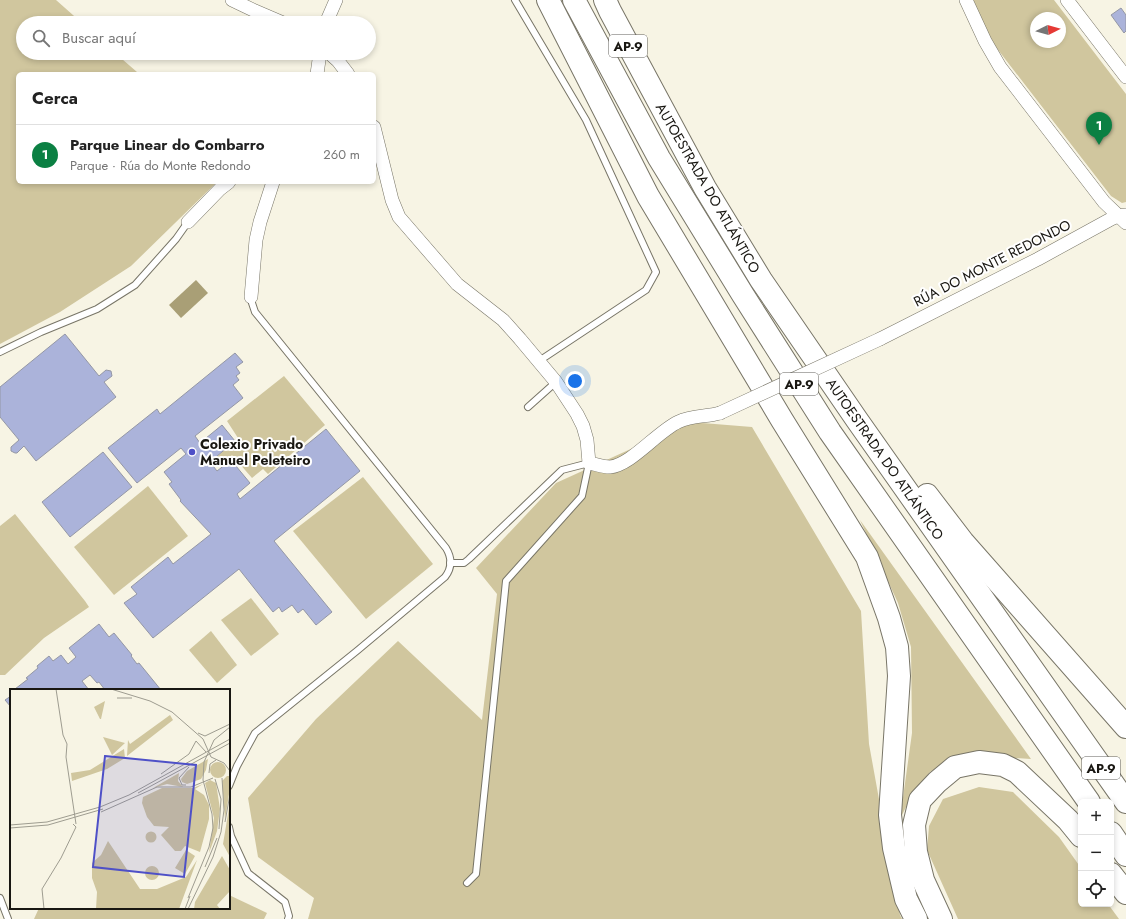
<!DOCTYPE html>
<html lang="es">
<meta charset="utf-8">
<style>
:root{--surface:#fff;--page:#f6f6f6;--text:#222;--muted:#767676;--line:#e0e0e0;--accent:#0b8043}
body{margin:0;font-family:Jost,sans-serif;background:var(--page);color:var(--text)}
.controls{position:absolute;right:12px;bottom:12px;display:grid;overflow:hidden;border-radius:6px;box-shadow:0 2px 6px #0003}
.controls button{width:36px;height:36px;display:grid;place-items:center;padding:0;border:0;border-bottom:1px solid var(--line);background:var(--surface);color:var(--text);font:20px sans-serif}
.compass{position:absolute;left:1030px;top:12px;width:36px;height:36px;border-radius:50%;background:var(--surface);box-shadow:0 2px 6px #0003;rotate:84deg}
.you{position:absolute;left:575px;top:381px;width:14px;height:14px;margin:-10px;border:3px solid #fff;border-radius:50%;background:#1a73e8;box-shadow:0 0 0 6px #1a73e833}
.badge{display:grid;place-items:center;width:26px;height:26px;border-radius:50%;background:var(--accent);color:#fff;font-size:13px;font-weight:700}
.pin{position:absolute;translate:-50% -33px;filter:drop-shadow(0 1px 2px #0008)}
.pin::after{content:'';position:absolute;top:21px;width:14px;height:12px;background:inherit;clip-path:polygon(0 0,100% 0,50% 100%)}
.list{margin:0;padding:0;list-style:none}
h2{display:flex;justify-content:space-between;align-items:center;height:52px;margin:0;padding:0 16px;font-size:17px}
h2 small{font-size:13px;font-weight:400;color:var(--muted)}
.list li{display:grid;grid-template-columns:26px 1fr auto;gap:12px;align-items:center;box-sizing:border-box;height:60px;padding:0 16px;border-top:1px solid var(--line)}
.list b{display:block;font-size:15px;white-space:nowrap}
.list p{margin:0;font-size:13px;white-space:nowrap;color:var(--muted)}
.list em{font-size:13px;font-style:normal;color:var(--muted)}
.icon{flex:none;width:22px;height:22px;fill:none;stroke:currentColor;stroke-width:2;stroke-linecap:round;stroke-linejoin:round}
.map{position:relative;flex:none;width:1126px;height:919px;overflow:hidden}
.search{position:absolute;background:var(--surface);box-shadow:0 2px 6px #0003;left:16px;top:16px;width:360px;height:44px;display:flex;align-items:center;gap:10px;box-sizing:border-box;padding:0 14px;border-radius:22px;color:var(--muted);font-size:15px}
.panel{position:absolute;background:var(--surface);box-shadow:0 2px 6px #0003;left:16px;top:72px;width:360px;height:112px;border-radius:6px}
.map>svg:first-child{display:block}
</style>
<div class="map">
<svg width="1126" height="919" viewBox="0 0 1126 919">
<rect width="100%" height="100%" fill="#f7f4e4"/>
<g fill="#d0c69e" fill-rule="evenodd">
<polygon points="0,0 56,0 82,23 23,23 23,53 115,53 137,72 143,74 18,74 18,182 217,182 131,266 60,312 0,344"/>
<path d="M973,0h81l72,94v108l-4,1 -11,-7 -119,-154zM1036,18h24v24h-24z"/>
<polygon points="284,376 325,425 268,474 263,469 252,478 232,455 221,466 213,460 238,438 227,421"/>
<polygon points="690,422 752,427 861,611 869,744 900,915 902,919 308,919 314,898 258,857 248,798 316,719 398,641 482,720 497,594 476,568 556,483"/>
<polygon points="363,477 433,564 366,619 293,531"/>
<polygon points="148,486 188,536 114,595 74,547"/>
<polygon points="15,514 85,601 89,607 44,638 5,675 0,675 0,526"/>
<polygon points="860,520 1031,759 967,755 948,761 930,772 913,793 900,819 912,733 911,647 898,603"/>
<polygon points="251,598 279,634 251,656 221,620"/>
<polygon points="211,631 237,665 217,683 189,650"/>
<polygon points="979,787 1013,792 1059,837 1081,868 1081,904 1108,904 1119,919 958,919 927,850 929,826 943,799"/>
<polygon points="229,895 267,913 264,919 34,919 39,908 229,908"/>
</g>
<polygon fill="#a99f76" points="196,280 208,293 181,318 169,305"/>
<g fill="#abb3da" stroke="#9497a5">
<polygon points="1121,8 1126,15 1126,31 1124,33 1111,15"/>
<polygon points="65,334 99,376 106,370 111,371 112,376 104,382 116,397 36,461 24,446 17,453 15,453 11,451 11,447 19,440 0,417 0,387"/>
<polygon points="235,353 243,362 236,367 240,373 236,376 239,380 233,385 243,398 195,436 200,443 222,425 235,441 210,462 217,471 231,460 250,483 237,494 240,499 326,429 360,471 274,541 332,612 316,625 303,609 298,613 292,605 282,612 279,607 273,612 239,569 153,638 124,603 137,594 131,587 168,557 173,564 211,534 180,501 181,500 169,484 172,482 164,472 186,454 181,448 137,483 108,448 157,409 160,414"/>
<polygon points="103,452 132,487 70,537 42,502"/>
<polygon points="99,624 109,637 114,633 132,655 131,656 137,664 139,663 161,690 105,690 99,682 97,683 90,675 82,681 89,690 16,690 15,689 28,679 26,678 38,668 37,666 49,656 53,661 61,655 68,664 76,657 69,648"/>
<polygon points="11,696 11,707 5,700"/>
</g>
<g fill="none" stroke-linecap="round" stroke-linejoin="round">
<defs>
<g id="lane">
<polyline points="515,0 586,120 656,272 646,290 539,361"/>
<polyline points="0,352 41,332 97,309 135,285 176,239 188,222"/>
<polyline points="528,407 556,382"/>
<polyline points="450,563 464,563 469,559 562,470 589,463 582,496 506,581 476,874 467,883"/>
<path d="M229,786l8,-20 18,-33 103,-83 87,-73c7,-9 7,-19 1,-29l-191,-236 -3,-9 -1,-6"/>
<polyline points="229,827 231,836 248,873 285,902 289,916 288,919"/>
<polyline points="0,898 8,919"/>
</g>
<g id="street">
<polyline points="232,0 255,11 283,23"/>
<polyline points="966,0 985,41 1000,67 1104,202 1126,223"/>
<polyline points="1067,0 1126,77"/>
<polyline points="326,23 336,0"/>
<polyline points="329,53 338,61 348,74"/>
<polyline points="317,74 320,53"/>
<path d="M374,127l18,73 7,17 58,67 46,36 17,19 36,43 21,32 6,12 4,14 2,23c6,1 14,4 21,4 21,-2 47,-35 68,-45 14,-7 28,-5 42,-9"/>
<polyline points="188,222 220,189 229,182"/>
<polyline points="251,297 256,240 260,222 273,182"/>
<polyline points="880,339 1038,259 1111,219 1118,216 1126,215"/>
</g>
<g id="highway">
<polyline points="548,0 648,196 782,420 867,557 889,618 897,647 899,676 890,815 894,848 906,899 916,919"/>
<polyline points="574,0 659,158 743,295 830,432 1089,802"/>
<polyline points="605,0 610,11 705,188 761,280 857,420 1126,802"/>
<polyline points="927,495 963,542 1126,727"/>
<polyline points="1111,833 1126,855"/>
<polyline points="1111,874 1126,893"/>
<polyline points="941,919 923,880 916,852 914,825 920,800 937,782 955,767 979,762 1003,765 1017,772 1068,820 1081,836"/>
</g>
</defs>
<use href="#lane" stroke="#787567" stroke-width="8"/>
<use href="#street" stroke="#787567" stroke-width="14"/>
<use href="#highway" stroke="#787567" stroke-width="24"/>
<use href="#lane" stroke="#fff" stroke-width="6"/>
<use href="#street" stroke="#fff" stroke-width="13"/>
<use href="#highway" stroke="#fff" stroke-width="22"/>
<defs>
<polyline id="street-bridge" points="720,413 880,339"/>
</defs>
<use href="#street-bridge" stroke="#787567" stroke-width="14" stroke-linecap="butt"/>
<use href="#street-bridge" stroke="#fff" stroke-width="13"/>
</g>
<circle fill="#4e50c7" stroke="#fff" stroke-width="1.5" cx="192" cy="452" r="4"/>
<g text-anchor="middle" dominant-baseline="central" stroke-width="4" stroke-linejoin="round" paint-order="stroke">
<g fill="#fff" stroke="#5e5d59" stroke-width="1">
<rect x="609" y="35" width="38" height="22" rx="3"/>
<rect x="780" y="373" width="38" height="22" rx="3"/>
<rect x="1082" y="757" width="38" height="22" rx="3"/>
</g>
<g font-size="13" font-weight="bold" fill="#191712">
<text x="628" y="46">AP-9</text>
<text x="799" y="384">AP-9</text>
<text x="1101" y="768">AP-9</text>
</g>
<g font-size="14" fill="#191712" stroke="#fff">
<text transform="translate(708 188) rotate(60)">AUTOESTRADA DO ATLÁNTICO</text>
<text transform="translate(992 263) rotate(-27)">RÚA DO MONTE REDONDO</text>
<text transform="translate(885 459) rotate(55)">AUTOESTRADA DO ATLÁNTICO</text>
</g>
<g font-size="14" font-weight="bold" fill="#191712" stroke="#fff" text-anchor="start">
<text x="200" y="444">Colexio Privado<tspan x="200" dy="16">Manuel Peleteiro</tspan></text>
</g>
</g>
<g transform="translate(10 689)">
<rect width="220" height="220" fill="#f7f4e4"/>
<path d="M95,12l-4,18h-1l-6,-12zM160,26l3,5 -46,36 1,-16 2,4zM93,48l22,6 -13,12zM114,60l1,9 -18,11 -35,12 -1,-8 19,-3zM198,70l-2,11 -5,9 -14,5 -5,-2 -1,-3 6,-8zM200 81a8 8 0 1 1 16 0a8 8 0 1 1-16 0ZM169,84l-1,8 5,6 -16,-3 -14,4zM217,87h3v12l-5,31 -3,-38zM200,91l6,3 4,26 -3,22 -8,22 5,-35 -9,-35zM193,95l-8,5 9,6 5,10v14l-9,33 -15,-6 -4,5h-6l-14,-16 8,-8 -15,-1 -7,-9 -5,-14 1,-6 19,-9h31zM220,113l-1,13 1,42 -7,-13zM135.5 148a5.5 5.5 0 1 1 11 0a5.5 5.5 0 1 1-11 0ZM98,152l32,48h17l29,-12 11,-17 -18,49h-83l1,-17 -5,-14v-15l9,-8zM176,161l9,6 -10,18 -10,-6zM212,167l8,14v21l-13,14 3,4h-26l1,-7zM135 184a7 7 0 1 1 14 0a7 7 0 1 1-14 0Z" fill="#d0c69e"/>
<path fill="none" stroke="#9e9c90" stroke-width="1" d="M46,0l7,46 4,9 -1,13 10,67M101,0l39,12 22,11 31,27 8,18 13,6 6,8M107,9h15M188,44l7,3 25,-12M186,52l10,11M199,84l1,-9 6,-4M151,85l28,-20 7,-13M205,90l6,20 -2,30M176,96h-4l-3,-7 10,-11M128,104l92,-50M91,123l56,-25h34l22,-9M215,133l5,-28M0,136l37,-3 53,-15 29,-12 101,-56M0,139l38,-3 55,-16M195,178l12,-29M178,209l21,-51 4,-19 -1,-14 -9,-34 1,-18 10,-22 16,-13M34,220l-2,-20 19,-31 15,-31 -3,-3M175,220l5,-13M178,220l25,-52 8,-25 3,-22 -2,-32"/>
<path fill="#4e50c7" fill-opacity="0.15" stroke="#4e50c7" stroke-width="2" d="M95,67l91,9 -12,112 -91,-10z"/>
<rect width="220" height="220" fill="none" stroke="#191712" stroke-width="2"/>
</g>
</svg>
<div class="controls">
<button>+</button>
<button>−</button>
<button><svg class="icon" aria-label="locate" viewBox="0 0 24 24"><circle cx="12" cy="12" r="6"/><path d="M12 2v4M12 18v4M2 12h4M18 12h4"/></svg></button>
</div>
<svg class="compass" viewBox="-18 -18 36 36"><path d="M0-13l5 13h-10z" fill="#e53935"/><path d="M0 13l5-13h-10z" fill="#767676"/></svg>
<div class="you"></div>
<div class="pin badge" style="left:1099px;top:145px">1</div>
<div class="search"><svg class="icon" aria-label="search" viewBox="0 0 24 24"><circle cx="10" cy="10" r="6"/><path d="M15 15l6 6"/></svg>Buscar aquí</div>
<section class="panel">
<h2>Cerca<small></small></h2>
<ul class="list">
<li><span class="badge">1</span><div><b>Parque Linear do Combarro</b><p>Parque · Rúa do Monte Redondo</p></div><em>260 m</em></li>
</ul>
</section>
</div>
